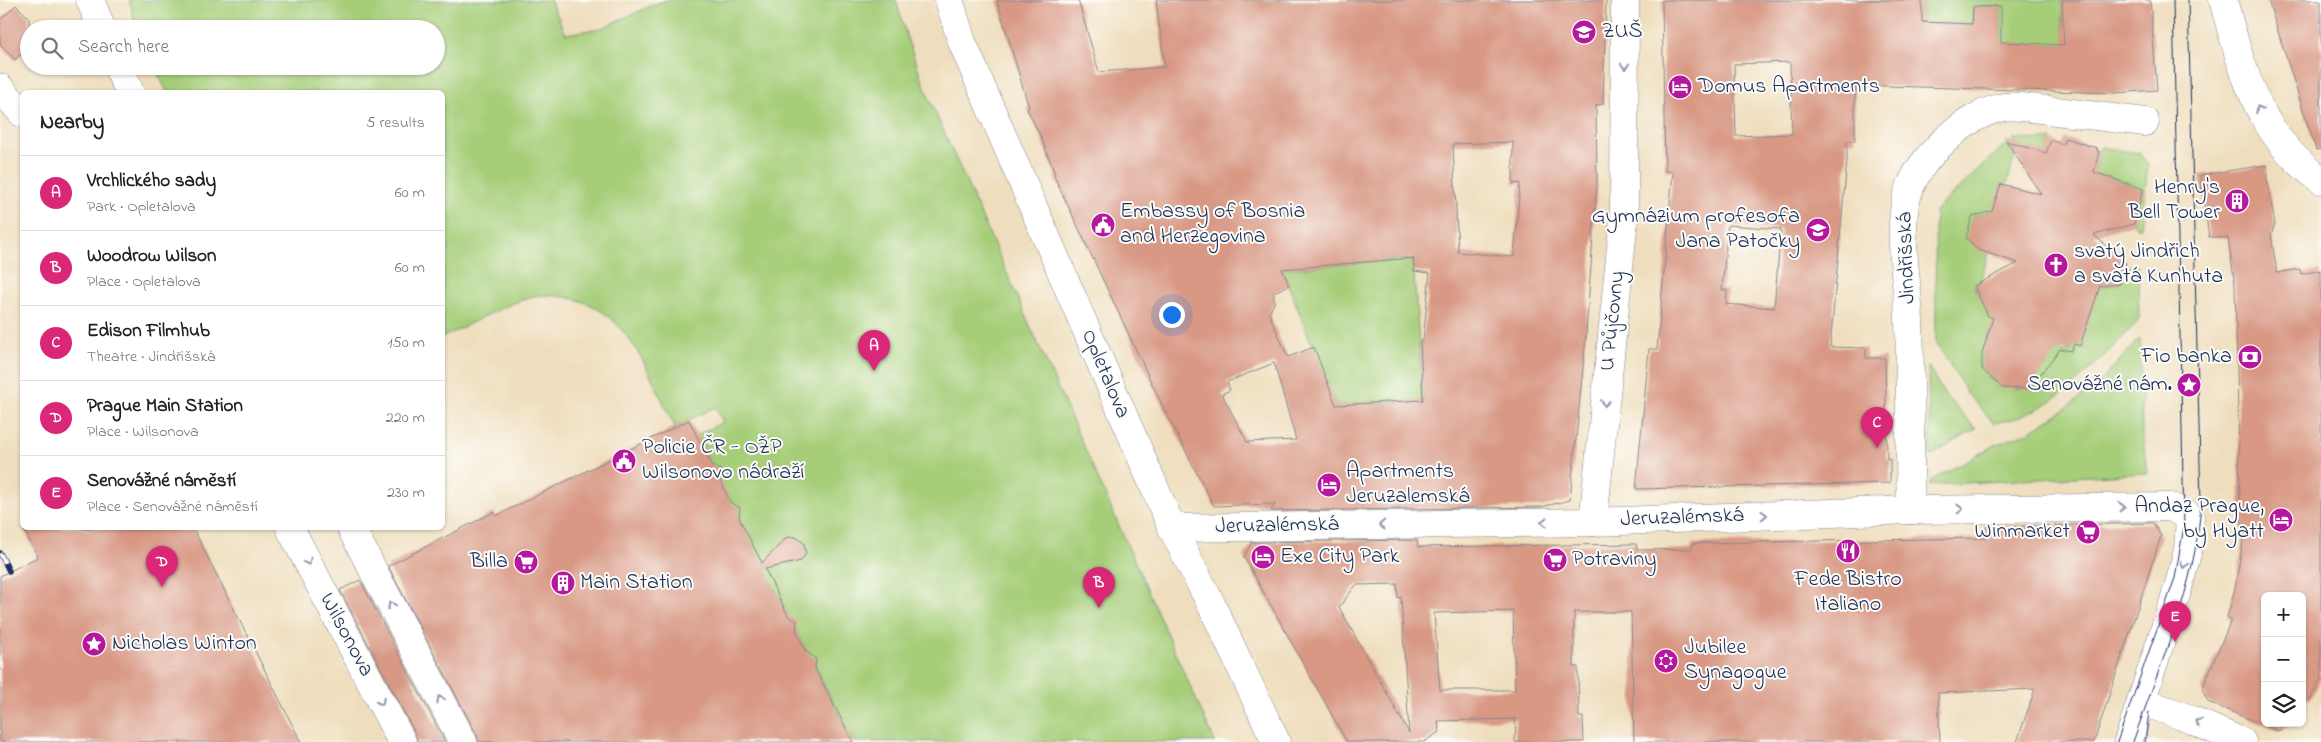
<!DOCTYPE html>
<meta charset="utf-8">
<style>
:root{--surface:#fff;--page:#f6f6f6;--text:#222;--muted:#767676;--line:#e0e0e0;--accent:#db2777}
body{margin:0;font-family:"Indie Flower",sans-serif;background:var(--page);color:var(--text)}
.controls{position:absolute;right:15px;bottom:15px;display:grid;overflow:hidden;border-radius:8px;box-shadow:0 1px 4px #0004}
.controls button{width:45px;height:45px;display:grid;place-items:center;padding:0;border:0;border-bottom:1px solid var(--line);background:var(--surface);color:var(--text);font:25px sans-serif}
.you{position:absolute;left:1171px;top:314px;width:18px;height:18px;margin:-12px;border:4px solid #fff;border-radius:50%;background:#1a73e8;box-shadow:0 0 0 8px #1a73e833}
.badge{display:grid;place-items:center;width:32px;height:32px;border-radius:50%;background:var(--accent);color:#fff;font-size:16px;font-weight:700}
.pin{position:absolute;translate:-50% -41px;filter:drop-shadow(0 1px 2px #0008)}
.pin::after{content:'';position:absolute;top:26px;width:18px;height:15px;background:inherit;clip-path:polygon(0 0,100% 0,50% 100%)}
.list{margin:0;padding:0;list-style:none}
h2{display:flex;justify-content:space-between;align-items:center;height:65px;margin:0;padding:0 20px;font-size:21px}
h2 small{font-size:16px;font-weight:400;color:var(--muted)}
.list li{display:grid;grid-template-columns:32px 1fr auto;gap:15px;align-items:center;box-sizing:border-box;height:75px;padding:0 20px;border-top:1px solid var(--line)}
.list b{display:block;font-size:19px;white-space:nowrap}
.list p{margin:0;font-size:16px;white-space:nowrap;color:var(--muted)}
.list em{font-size:16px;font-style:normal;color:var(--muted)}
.icon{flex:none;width:28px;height:28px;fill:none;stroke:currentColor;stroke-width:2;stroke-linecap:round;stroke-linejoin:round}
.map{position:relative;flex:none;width:2321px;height:742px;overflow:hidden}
.search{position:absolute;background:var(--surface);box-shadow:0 1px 4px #0004;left:20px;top:20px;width:425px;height:55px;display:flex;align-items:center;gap:12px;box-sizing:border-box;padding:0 18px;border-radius:28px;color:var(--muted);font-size:19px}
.panel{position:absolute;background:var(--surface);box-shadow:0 1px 4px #0004;left:20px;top:90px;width:425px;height:440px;border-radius:8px}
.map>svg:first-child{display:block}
</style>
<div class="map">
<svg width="2321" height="742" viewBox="0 0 2321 742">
<rect width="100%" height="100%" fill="#fdfcf7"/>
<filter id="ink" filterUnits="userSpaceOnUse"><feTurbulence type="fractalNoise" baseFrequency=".02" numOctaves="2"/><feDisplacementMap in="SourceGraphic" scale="10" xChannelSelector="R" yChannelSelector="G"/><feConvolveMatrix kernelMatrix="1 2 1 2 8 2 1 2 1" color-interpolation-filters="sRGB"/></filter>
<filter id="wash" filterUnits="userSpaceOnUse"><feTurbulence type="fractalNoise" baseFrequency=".0096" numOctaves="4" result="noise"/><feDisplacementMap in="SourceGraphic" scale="20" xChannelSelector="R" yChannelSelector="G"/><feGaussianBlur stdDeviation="1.12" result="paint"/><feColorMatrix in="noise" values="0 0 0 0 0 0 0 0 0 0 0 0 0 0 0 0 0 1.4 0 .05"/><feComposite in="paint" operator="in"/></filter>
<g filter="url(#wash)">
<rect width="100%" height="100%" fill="#efdebd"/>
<g fill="#a6ce79" stroke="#607e6c" fill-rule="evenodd">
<path d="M129,0h421l16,34 35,-6 64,-28h231l12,41 21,57 286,644h-362l-39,-77 2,-6 -7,-2 -13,-26 -1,-4 1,-6 -6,-2 -53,-104 2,-7 -7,-2 -14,-29 2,-7 -7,-2 -16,-33 26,-13 -8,-15 -40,20c-26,-51 -46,-121 -111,-130 -12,-2 -23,-3 -34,0 -30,10 -59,27 -87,40v-78l6,-10 -7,-10v-147h-275l-13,-26h282v-37h-299zM796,537l8,6 2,11 -5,7 -10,3 -5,-1z"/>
<polygon points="1922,0 2062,0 2063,30 2110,28 2111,47 2010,43 2001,60 2001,6 1973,7 1972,24 1922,22"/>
<polygon points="2013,139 2051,140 2045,159 2020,151"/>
<path d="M2007,143l8,12 -8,30 -6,-1 -3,7 8,2 -6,21 -12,-2 -16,5 -5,21 22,15 -9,29 -6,4 2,6 31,4 -20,40 -5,21 10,22 3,3 4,-4 15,5 1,5 4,1 38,-43 5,6 9,-1 3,-7 7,2 2,-5 -8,-3 17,-55 9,3 19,-2 5,-18h13l1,54c-35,36 -71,78 -119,97 -8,3 -17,4 -26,6l-25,-27 -33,-54 -1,-131z"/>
<polygon points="2100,147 2139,153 2148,164 2141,227 2135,227 2134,224 2132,185 2107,176 2093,174"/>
<polygon points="1397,260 1413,260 1423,400 1336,405 1282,269"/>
<polygon points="2140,338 2142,432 2147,473 1930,485 1930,481 1997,444 2027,433 2058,414 2098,384"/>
<polygon points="1928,366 1944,394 1976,429 1930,456"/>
</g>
<g id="blocks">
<g fill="#d89884" fill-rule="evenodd">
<path d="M997,0h81l21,72 66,-5 -9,-67h450l-3,104 -7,1 1,79 -12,163 -15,153 -29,7 -270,4 4,-7 -61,2 -51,-99 -109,-231 1,-2 -15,-39 -13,-26 2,-1zM1513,142v42l7,-1 -6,74 -56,-5 -5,-108zM1413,258l1,13 16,2 -7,68h-3l3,59 -87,5 -22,-58 -26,10 -19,-43 5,-11v-11l15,-7 -7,-16zM1274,363l22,77 -49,2 -25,-48 8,-4 -3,-8z"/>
<path d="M1662,0h260v22l50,2 1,-17 28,-1v36l63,3 -2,-45h88l7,90 -42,3 -260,-8v56h-8v19l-17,187 36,1v10h19l2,101h3v24l-254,6 13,-140h8l16,-178h-8zM1790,62l2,72 -56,2 -2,-72zM1728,225l53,4 -7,79 -48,-4 1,-14h-5z"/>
<polygon points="2268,0 2321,0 2321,149 2316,150"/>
<polygon points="16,5 29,18 29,47 15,60 0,44 0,20"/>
<polygon points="2065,138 2097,148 2097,151 2099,151 2094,172 2143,189 2134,224 2094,235 2126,263 2120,284 2100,286 2080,346 2074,344 2071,351 2060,349 2029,389 2002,388 1982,369 1982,353 1993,318 1988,316 1974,286 2018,263 1978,250 1966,238 1972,217 1992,211 2001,184 2041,194 2006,141 2046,153 2051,140 2063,145"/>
<polygon points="2267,165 2267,180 2275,224 2271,235 2277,273 2300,269 2301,274 2321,270 2321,679 2310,700 2307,698 2302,706 2302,596 2265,596 2265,723 2293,723 2278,731 2208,702 2202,689 2231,620 2227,618 2235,588 2243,542 2240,498 2235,285 2228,238 2209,237 2200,175"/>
<polygon points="689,420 712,466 721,470 719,478 731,503 740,508 739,518 762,563 787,537 796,537 804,543 806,554 801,561 765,569 788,616 797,621 796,631 806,651 816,659 815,668 853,742 479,742 477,735 388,566 494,512 496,516"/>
<path d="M2153,523l8,13 -67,206h-77l18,-53 -97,4 2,49h-306l-3,-130h-57v55h4l1,50h4l1,25h-69l1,-23 -78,2 1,11 -15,10h-77l-103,-185 8,-15 165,-2 1,7 218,-3 1,6 55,-1v-5l12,-1 282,-5v-11zM1397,584l1,14 3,-1 8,136 -70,-126 17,-22zM1513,611l2,79h-75l-6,-77z"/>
<polygon points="23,528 80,528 89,530 94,528 193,528 301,742 0,742 0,576 38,557"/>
<polygon points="360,580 445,742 418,742 416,735 340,590"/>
</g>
</g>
</g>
<g filter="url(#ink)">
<use href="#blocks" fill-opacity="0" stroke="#85868e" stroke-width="1"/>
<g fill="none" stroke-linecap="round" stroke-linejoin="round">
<defs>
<g id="minor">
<polyline points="949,0 962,42 1172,528 1212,606 1276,742"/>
<path d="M2223,0c20,71 34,135 98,180"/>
<path d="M1911,510c-2,-63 0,-126 -2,-189 -1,-40 -13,-90 -1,-128 11,-35 56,-76 91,-85 14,-4 34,1 49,2 32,4 65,8 97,12"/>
<polyline points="1593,522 1624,218 1625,0"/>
<polyline points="1172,528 1593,522 1911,510 2171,507 2190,517 2188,550 2178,588 2128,742"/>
<polyline points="2141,701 2190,719 2242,742"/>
</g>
<g id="major">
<polyline points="90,0 102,29"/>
<polyline points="117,66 130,92"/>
<polyline points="0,88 22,113"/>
<polyline points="290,528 402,742"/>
<polyline points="351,528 463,742"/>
</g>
</defs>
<use href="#minor" stroke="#85868e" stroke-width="29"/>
<use href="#major" stroke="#85868e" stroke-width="29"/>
<use href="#minor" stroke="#fff" stroke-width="28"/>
<use href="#major" stroke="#fff" stroke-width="28"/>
<g stroke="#1b2f5e" stroke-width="1">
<polyline points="2117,742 2175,578 2184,526 2173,0"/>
<path d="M2133,742c27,-79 63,-155 68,-239l-13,-503"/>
<polyline points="2145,742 2149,712"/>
</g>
<defs>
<polyline id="rail" points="0,553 9,571"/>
</defs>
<use href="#rail" stroke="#1b2f5e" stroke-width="5.5"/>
<use href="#rail" stroke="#fdfcf7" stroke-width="4" stroke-dasharray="11" stroke-linecap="butt"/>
</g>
<defs><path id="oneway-chevron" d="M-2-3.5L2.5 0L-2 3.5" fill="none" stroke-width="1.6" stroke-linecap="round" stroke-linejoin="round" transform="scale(1.25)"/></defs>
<g stroke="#8d97ae">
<use href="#oneway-chevron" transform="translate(1625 66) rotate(90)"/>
<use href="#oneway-chevron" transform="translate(2259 109) rotate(-117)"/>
<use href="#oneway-chevron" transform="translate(1605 403) rotate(96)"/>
<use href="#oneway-chevron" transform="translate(2122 507) rotate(-1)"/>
<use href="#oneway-chevron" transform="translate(1960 509) rotate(-1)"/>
<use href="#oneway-chevron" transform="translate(1764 515) rotate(-2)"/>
<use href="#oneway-chevron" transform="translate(1544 522) rotate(179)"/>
<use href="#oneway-chevron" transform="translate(1382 525) rotate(179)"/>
<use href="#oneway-chevron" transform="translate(308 562) rotate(62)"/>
<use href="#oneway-chevron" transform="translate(2184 565) rotate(105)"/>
<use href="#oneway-chevron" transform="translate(391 605) rotate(-117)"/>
<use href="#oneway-chevron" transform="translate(440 699) rotate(-118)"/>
<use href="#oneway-chevron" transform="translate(381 702) rotate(63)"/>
<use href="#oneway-chevron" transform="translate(2198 722) rotate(-156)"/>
</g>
</g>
<defs>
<symbol id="school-disc" viewBox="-11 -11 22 22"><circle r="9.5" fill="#b5179e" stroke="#fdfcf7"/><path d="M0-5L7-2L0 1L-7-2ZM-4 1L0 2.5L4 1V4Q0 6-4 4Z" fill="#fff"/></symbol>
<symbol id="hotel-disc" viewBox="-11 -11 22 22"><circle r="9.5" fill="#b5179e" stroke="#fdfcf7"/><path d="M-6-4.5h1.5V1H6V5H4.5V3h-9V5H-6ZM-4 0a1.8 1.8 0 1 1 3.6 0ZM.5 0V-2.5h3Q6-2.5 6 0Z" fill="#fff"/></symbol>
<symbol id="building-disc" viewBox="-11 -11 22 22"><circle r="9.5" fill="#b5179e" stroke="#fdfcf7"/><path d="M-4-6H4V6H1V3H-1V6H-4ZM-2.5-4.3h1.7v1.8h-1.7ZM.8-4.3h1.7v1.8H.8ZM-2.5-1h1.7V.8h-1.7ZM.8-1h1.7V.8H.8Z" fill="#fff"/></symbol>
<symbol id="civic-disc" viewBox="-11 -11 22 22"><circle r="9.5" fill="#b5179e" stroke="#fdfcf7"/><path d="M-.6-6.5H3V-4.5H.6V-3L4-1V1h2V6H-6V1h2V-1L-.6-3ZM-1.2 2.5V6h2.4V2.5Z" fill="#fff"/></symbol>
<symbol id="church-disc" viewBox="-11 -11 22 22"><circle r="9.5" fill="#b5179e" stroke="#fdfcf7"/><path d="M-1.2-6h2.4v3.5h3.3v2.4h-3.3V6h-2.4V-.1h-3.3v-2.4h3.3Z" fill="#fff"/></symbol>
<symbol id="bank-disc" viewBox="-11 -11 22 22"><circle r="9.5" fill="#b5179e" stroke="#fdfcf7"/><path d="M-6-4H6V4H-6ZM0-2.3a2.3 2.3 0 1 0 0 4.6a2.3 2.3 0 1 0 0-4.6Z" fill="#fff"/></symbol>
<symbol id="sight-disc" viewBox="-11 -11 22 22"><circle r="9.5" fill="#b5179e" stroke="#fdfcf7"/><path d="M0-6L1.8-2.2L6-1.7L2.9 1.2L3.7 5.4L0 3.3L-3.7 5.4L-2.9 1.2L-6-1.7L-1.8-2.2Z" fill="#fff"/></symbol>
<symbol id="supermarket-disc" viewBox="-11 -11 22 22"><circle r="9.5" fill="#b5179e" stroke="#fdfcf7"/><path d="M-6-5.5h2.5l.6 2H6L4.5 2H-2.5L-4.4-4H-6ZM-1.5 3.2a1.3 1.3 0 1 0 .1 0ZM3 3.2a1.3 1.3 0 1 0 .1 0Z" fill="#fff"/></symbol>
<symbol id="restaurant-disc" viewBox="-11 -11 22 22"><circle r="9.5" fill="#b5179e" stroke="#fdfcf7"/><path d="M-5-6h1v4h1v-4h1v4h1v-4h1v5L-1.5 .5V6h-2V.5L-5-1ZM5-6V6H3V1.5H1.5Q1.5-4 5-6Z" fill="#fff"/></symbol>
<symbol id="synagogue-disc" viewBox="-11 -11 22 22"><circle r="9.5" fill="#b5179e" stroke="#fdfcf7"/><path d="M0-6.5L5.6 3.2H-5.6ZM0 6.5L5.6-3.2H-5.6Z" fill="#fff"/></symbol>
</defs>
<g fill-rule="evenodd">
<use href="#school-disc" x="1570" y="18" width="28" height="28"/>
<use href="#hotel-disc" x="1666" y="73" width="28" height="28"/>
<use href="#building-disc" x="2223" y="187" width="28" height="28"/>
<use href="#civic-disc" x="1089" y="211" width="28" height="28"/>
<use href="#school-disc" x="1804" y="216" width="28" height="28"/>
<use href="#church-disc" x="2042" y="251" width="28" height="28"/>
<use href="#bank-disc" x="2236" y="343" width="28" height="28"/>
<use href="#sight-disc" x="2175" y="371" width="28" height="28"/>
<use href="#civic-disc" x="610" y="447" width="28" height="28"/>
<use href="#hotel-disc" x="1315" y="471" width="28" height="28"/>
<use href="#hotel-disc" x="2267" y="506" width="28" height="28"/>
<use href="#supermarket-disc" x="2074" y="518" width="28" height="28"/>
<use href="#restaurant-disc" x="1834" y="537" width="28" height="28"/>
<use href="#hotel-disc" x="1249" y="543" width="28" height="28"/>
<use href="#supermarket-disc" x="1541" y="546" width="28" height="28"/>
<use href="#supermarket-disc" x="512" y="548" width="28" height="28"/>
<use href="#building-disc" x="549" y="569" width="28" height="28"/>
<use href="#sight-disc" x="80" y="630" width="28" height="28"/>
<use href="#synagogue-disc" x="1652" y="647" width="28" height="28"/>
</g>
<g text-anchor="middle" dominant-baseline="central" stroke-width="4" stroke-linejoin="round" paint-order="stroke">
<g font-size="22" fill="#1b2f5e" stroke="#fdfcf7" text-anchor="start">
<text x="1602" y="32">ZUŠ</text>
<text x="1698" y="87">Domus Apartments</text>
<text x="2220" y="188" text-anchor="end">Henry's<tspan x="2220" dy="25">Bell Tower</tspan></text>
<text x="1120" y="212">Embassy of Bosnia<tspan x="1120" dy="25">and Herzegovina</tspan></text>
<text x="1800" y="217" text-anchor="end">Gymnázium profesofa<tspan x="1800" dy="25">Jana Patočky</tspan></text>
<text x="2074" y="252">svatý Jindřich<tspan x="2074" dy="25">a svatá Kunhuta</tspan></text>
<text x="2232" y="357" text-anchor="end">Fio banka</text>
<text x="2172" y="385" text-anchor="end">Senovážné nám.</text>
<text x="642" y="448">Policie ČR - OŽP<tspan x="642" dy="25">Wilsonovo nádraží</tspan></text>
<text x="1346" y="472">Apartments<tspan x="1346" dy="25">Jeruzalemská</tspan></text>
<text x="2264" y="507" text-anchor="end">Andaz Prague,<tspan x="2264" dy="25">by Hyatt</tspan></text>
<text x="2070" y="532" text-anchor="end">Winmarket</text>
<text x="1280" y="557">Exe City Park</text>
<text x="1572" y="560">Potraviny</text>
<text x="508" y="562" text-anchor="end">Billa</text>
<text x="1848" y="580" text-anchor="middle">Fede Bistro<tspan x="1848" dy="25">Italiano</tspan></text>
<text x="580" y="583">Main Station</text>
<text x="112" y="644">Nicholas Winton</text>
<text x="1684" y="648">Jubilee<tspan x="1684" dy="25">Synagogue</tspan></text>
</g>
<g font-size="22" fill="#1b2f5e" stroke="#fdfcf7">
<text transform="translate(1907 258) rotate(-92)">Jindřišská</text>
<text transform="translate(1613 321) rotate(-84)">U Půjčovny</text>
<text transform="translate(1105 374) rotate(67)">Opletalova</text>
<text transform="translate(1682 518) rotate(-2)">Jeruzalémská</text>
<text transform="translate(1277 526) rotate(-1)">Jeruzalémská</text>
<text transform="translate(346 635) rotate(62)">Wilsonova</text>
</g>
</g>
</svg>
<div class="controls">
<button>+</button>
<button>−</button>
<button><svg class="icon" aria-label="layers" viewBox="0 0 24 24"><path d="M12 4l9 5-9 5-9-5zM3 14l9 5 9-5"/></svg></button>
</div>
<div class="you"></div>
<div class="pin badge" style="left:874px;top:371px">A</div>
<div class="pin badge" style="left:1099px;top:608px">B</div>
<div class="pin badge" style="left:1877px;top:448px">C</div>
<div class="pin badge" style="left:162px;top:587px">D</div>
<div class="pin badge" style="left:2175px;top:642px">E</div>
<div class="search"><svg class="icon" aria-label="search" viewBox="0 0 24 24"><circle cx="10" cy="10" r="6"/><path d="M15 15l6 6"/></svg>Search here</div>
<section class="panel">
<h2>Nearby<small>5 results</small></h2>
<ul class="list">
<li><span class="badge">A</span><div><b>Vrchlického sady</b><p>Park · Opletalova</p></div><em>60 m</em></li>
<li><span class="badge">B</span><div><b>Woodrow Wilson</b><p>Place · Opletalova</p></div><em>60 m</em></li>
<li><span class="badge">C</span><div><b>Edison Filmhub</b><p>Theatre · Jindřišská</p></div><em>150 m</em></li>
<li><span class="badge">D</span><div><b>Prague Main Station</b><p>Place · Wilsonova</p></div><em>220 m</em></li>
<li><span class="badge">E</span><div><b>Senovážné náměstí</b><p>Place · Senovážné náměstí</p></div><em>230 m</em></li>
</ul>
</section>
</div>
